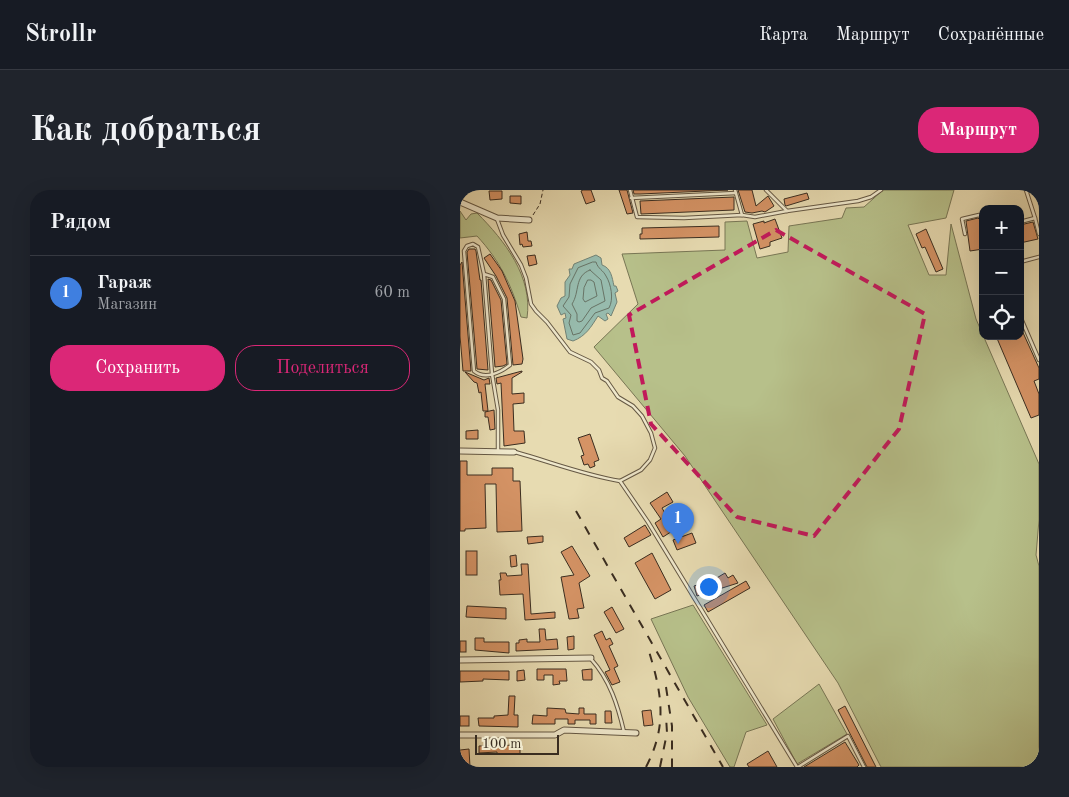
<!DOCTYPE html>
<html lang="ru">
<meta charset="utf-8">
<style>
:root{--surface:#171b24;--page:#20242c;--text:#f1f3f6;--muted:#9ea1a6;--line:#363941;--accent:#db2777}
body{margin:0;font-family:"Old Standard TT",serif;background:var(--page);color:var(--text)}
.controls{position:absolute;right:15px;top:15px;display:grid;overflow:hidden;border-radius:10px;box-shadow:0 5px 20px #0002}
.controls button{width:45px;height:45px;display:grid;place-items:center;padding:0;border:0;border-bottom:1px solid var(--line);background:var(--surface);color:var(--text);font:25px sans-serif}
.scale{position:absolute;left:15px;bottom:12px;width:84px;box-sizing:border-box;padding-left:5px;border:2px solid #3a2d20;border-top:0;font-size:14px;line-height:18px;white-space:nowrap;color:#3a2d20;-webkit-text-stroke:4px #efe8cc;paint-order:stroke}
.you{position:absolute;left:248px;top:396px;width:18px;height:18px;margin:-12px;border:4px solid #fff;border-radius:50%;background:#1a73e8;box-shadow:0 0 0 8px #1a73e833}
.badge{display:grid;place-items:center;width:32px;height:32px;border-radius:50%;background:var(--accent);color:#fff;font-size:16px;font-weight:700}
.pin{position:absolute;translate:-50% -41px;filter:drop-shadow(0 1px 2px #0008)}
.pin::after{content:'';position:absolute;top:26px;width:18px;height:15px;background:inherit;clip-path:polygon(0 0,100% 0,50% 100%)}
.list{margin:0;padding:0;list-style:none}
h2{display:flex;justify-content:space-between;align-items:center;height:65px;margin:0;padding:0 20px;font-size:21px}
h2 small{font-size:16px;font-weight:400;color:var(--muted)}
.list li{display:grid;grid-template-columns:32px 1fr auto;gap:15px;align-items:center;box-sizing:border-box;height:75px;padding:0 20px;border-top:1px solid var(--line)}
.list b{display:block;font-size:19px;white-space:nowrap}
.list p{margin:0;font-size:16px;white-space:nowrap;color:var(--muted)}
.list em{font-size:16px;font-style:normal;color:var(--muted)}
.actions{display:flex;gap:10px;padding:15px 20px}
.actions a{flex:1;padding:11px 0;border:1px solid var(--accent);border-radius:20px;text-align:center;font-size:18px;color:var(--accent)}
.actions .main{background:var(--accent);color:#fff}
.icon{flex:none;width:28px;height:28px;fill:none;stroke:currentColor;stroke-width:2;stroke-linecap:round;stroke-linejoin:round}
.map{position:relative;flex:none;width:579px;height:577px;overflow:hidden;border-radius:20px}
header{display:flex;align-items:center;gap:30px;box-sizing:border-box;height:70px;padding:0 25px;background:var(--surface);border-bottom:1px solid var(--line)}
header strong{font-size:24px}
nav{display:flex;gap:28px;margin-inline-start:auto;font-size:18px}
.intro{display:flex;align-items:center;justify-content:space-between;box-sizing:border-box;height:120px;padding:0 30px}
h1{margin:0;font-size:35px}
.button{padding:12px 22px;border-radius:20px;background:var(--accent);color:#fff;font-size:18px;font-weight:700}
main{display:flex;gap:30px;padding:0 30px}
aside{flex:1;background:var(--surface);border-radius:20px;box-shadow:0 5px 20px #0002}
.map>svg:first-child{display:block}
</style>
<header>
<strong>Strollr</strong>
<nav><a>Карта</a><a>Маршрут</a><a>Сохранённые</a></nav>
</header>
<div class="intro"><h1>Как добраться</h1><a class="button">Маршрут</a></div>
<main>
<aside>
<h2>Рядом<small></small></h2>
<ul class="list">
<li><span class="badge" style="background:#3f7fe0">1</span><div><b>Гараж</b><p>Магазин</p></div><em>60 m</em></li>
</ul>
<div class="actions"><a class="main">Сохранить</a><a>Поделиться</a></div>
</aside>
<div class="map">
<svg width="579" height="577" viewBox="0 0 579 577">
<rect width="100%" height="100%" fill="#e7dbb1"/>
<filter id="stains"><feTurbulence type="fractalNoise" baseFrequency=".004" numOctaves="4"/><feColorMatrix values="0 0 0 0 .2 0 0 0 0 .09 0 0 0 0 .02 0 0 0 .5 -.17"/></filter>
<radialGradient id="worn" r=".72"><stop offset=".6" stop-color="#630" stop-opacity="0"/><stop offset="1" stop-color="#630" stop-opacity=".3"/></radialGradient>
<g fill="#b7c08a" stroke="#787655">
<polygon points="423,0 494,0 486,28 448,35 469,85 486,85 491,34 516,129 579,274 579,330 576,365 579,376 579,577 421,577 378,493 225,266 134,157 178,114 162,64 265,60 265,32 287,31 297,68 328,62 329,36 382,28 386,18 404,17"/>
<path d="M0,21l6,9 5,-6 6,-1c28,28 56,64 50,105l-6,-1c-10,-33 -21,-56 -44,-81l-17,2z"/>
<polygon points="233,415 307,535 286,542 274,577 270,577 228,507 191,429"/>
<polygon points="359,494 387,544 337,574 313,529"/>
</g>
<path fill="#97bbad" stroke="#728275" d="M136,65l5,3 1,7c9,3 10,12 12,21h2l2,5 -3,2 2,9 -6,14 -3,-3 -2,1 2,5 -3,2 -7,-5c-7,11 -12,20 -25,25l-6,-2 -4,-20 3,-1 -1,-5 -4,2 -4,-9 4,-8 4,-2v-14l5,-7 -1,-6h3l2,-5z"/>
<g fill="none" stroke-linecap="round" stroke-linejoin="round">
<g stroke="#687466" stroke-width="1">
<path d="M133,72h3c2,7 7,8 10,14 5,8 8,23 3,32l-14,5 -15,20 -7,2 -4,-12 2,-8 -8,-9 6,-9 1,-13 8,-16z"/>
<path d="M130,80l11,10 4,21 -14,7 -9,13 -3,1 -2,-1v-7l-5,-10c8,-12 2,-28 18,-34z"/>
<polygon points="128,90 131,90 134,92 137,106 125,112 123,109 124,98"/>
</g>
</g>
<g fill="#d59365" stroke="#3a2d20">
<polygon points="123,0 131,0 135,11 126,14 121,1"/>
<polygon points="159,0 167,0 173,23 167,24"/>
<polygon points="173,0 268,0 180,4 174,4"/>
<polygon points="278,0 292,0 296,16 308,6 314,16 305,22 302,21 292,23 285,22"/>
<polygon points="29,1 42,1 42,9 30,10"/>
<polygon points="347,3 349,9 326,16 325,15 324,9"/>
<polygon points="50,6 61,6 61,14 50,13"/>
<polygon points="274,7 274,20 181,24 180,11"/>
<polygon points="518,28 521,31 523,43 523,59 510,61 506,31"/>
<polygon points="315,29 322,48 310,52 310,56 300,59 293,34 304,31 304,33"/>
<polygon points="573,32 578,49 560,53 560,35"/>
<polygon points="259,36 259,47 180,49 180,44 182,44 182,38"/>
<polygon points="466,39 483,79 476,82 465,57 462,58 456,44"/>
<polygon points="67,42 68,51 71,51 72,56 63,57 62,54 60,55 59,44"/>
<polygon points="9,59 15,59 16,61 20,90 21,90 28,180 17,179 7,62"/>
<polygon points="30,64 42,81 55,111 63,169 62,174 53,175 47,108 36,86 24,68"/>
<polygon points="75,65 77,74 69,76 67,66"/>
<polygon points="2,72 11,181 3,181 0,146 0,75"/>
<polygon points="28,89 31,90 41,110 47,174 43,176 35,177"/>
<polygon points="560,136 579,178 579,189 574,191 579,204 579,225 571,228 536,146 560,146"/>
<polygon points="62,181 62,182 52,188 52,204 64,203 64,213 53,214 54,241 64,241 65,253 44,256 41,193 37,194 36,188"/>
<polygon points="5,182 24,190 29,188 30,194 25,194 28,221 23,221 21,202 19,203 17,193 14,192"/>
<polygon points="34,220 35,239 30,240 28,227 25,227 25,222"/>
<polygon points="18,240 18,249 6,249 6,241"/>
<polygon points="130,244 139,270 134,272 135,276 130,278 128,274 124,275 121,266 124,265 118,248"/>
<polygon points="0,271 7,271 7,285 32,285 32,278 53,278 53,291 60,291 62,341 37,342 36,294 25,294 26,338 5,339 5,341 0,341"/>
<polygon points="207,302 213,312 202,318 210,332 216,329 220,336 203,347 195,333 201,329 190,313"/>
<polygon points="185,335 191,345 169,357 164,348"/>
<polygon points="232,343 236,353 217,360 213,350"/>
<polygon points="83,346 83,352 68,354 67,347"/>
<polygon points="112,356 130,386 119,393 124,418 117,419 119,428 109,429 101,387 114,385 101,362"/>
<rect x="6" y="361" width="11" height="24"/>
<polygon points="192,363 211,400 195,409 175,373"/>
<polygon points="56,365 57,376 51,377 50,366"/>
<polygon points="61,374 68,374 71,424 95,422 95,428 65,430 63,404 40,405 39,390 41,390 40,383 46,383 47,386 62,385"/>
<polygon points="265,383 268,388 273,385 278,393 237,406 234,396 255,389"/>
<polygon points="286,391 290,398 248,422 244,415"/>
<polygon points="7,416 46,418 46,429 6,427"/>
<polygon points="152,417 164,439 156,443 144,422"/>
<polygon points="79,439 85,439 86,450 97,449 98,459 56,461 56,453 59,453 59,450 67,449 67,452 80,452"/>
<polygon points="142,441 146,450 150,448 153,454 149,456 158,476 154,478 160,492 152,495 145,482 150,480 134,445"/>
<polygon points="114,446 114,459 108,460 107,447"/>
<polygon points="15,448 24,448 24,452 49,452 49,463 15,460"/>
<rect x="0" y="451" width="6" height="11"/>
<polygon points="77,479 106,479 107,491 99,491 100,494 93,495 93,485 84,485 84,490 77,490"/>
<polygon points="132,479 132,490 123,490 122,480"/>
<polygon points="64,480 65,490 57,491 57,481"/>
<polygon points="0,481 49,481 49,490 23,489 23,491 0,492"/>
<polygon points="49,506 55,506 54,525 58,525 58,537 19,536 18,528 34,528 34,526 48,525"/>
<polygon points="385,516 416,577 407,577 378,520"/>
<polygon points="87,518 105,519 106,523 119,524 119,518 124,518 124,524 136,524 136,534 130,534 130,530 115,530 115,534 108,534 108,529 95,529 95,534 72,534 73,525 87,526"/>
<polygon points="191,520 193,535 184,536 182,521"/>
<polygon points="145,521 151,521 152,533 145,533"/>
<rect x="0" y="526" width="9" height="10"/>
<polygon points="385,552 399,575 397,577 344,577"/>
<polygon points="60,555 60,564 37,564 37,562 19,563 19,556"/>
<polygon points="9,559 10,577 1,577 0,560"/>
<polygon points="308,561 317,577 289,577 287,574"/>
</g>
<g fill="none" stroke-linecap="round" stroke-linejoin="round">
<defs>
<g id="service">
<polyline points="170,0 177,27 224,28 282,25 295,27 327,21 398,11 411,7 421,0"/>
<polyline points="275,0 282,25"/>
<polyline points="306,0 327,21"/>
<polyline points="171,8 276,3"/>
<polyline points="575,28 579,44"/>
<polyline points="37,29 43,45 61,75 66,88 71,114 76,121 87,132 110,162 131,172 139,180 142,188 147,191 158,207 173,216 182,226 191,243 195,258 190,270 181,280 160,291"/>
<polyline points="560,32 575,28 566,0"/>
<polyline points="505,44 502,29 519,25 523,29"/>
<polyline points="560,72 579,67"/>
<path d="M24,84l9,3 11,22 6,66c-10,8 -25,15 -36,6l-10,-120 3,-5 6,-2 5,3 6,27 8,100 6,36v41"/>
<polyline points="560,126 579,170"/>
<path d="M55,262c36,10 69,23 105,29l28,41 149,245"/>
<path d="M131,469c19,21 27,47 33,73"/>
<polyline points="338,577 388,546 404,577"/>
</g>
<g id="minor">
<polyline points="0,12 37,28 69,30"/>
<polyline points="0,261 54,262"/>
<polyline points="0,470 131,468"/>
<polyline points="0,545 95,545 104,540 176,543"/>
</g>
</defs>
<use href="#service" stroke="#655844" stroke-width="4.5"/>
<use href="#minor" stroke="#655844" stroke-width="7"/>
<polyline stroke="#3a2d20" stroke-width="1" stroke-dasharray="4 2.5" stroke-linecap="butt" points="73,25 80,14 83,0"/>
<use href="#service" stroke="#efe8cc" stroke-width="2.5"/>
<use href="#minor" stroke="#efe8cc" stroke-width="5"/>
<g stroke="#3a2d20" stroke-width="2" stroke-dasharray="9 9" stroke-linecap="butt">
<polyline points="116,321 263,577"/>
<polyline points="206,497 212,536 212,577"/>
<path d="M186,577c23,-44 15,-77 1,-122"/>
<polyline points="200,577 207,543 206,526"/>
</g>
</g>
<path fill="none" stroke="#c2185b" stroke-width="4" stroke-dasharray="10 6" stroke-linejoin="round" d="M316,40l149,84 -26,115 -85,107 -77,-19 -86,-93 -22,-109z"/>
<rect width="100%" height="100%" filter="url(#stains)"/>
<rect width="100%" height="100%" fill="url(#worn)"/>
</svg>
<div class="controls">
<button>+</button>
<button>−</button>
<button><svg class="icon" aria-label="locate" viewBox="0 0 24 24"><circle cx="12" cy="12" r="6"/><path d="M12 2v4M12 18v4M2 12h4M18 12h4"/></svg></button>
</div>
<div class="scale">100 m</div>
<div class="you"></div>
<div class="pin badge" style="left:218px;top:354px;background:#3f7fe0">1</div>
</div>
</main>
